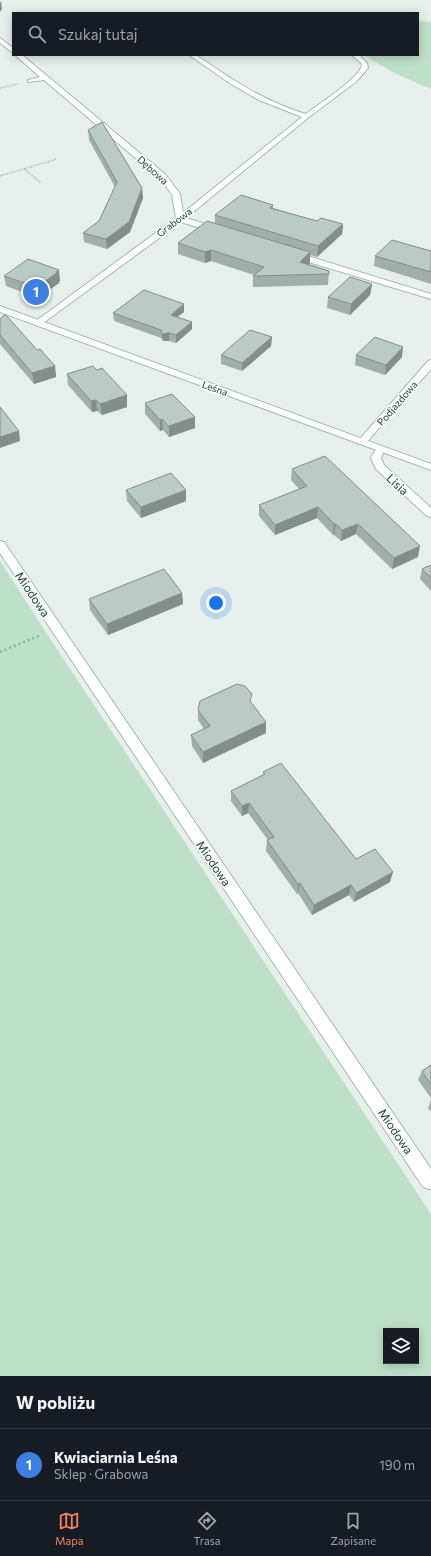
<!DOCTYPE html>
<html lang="pl">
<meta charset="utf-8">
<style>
:root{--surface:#171b24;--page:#242831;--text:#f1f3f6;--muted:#9ea1a6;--line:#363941;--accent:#f4845f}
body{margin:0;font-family:Commissioner,sans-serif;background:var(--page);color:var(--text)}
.controls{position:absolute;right:12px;bottom:12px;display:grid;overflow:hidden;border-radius:0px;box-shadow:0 2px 10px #0003}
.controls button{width:36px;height:36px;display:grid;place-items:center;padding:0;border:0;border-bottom:1px solid var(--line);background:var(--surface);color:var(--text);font:20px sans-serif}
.you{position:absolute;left:216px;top:603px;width:14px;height:14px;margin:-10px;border:3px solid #fff;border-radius:50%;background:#1a73e8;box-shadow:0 0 0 6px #1a73e833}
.badge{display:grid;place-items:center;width:26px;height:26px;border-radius:50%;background:var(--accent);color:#fff;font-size:13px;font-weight:700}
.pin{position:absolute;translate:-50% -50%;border:2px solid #fff;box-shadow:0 1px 4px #0006}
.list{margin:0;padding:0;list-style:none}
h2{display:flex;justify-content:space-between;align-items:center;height:52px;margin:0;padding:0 16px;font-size:17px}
h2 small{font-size:13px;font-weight:400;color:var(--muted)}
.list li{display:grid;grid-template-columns:26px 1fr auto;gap:12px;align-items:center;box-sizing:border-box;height:72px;padding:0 16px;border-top:1px solid var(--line)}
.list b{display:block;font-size:15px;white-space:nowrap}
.list p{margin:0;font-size:13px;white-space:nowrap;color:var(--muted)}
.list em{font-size:13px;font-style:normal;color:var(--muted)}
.icon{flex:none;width:22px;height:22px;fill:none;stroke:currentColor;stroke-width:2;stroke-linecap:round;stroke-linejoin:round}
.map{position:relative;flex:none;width:431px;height:1376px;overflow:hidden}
.search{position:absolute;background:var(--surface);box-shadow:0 2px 10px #0003;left:12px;right:12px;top:12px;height:44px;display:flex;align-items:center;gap:10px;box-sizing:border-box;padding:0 14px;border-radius:0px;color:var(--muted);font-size:15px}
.sheet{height:124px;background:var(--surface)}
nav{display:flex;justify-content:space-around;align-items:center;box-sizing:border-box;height:56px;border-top:1px solid var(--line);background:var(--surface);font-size:11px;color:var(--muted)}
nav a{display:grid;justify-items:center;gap:2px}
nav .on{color:var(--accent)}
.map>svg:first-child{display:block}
</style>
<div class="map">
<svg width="431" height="1376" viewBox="0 0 431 1376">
<rect width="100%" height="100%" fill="#e6efeb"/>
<g fill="#bfe0c8" fill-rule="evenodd">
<polygon points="418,21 431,22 431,89 394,73 364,55 418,55"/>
<path d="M0,561l49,76 382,577v162h-431zM386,1331h30v30h-30z"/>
</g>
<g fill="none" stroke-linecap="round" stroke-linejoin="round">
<defs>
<g id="street">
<polygon points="0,38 13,48 13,53 0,43"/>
<path d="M15,55h7l144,120 14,19 3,19 119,-96 -43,-17 -28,-16 -42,-29h7c35,24 69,47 110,59 11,-9 56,-37 56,-50l-10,-9h7l8,8 1,5 -11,13 -48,36 -123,101 33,10v4h-6l-32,-10 -142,104 -3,-1 -1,-2 1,-2 140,-103 -4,-24 -12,-15 -116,-99 -16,2v-2l12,-3z"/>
<polygon points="292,253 298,253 431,294 431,299 292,257"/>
<polygon points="431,360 431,369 365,444 359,444 357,442 359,440 428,361"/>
<polygon points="380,446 385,449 381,458 384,465 431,508 431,517 427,516 376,469 371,458 377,447"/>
<polygon points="0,541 4,542 431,1169 431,1189 429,1189 423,1187 0,553"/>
</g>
<polygon id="secondary" points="0,306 431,464 431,470 0,312"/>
</defs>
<use href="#street" stroke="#a8b8b2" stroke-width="2"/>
<use href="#secondary" stroke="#a4bbb3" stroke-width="2"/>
<g stroke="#86b3a5" stroke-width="1.5" stroke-dasharray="1 1.5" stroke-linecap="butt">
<polyline points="0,88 18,84"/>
<polyline points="24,169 41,183"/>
<polyline points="0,176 57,159"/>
</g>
<polyline stroke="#86b3a5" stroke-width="2.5" stroke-dasharray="2 3" stroke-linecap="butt" points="0,652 41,635"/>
<use href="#street" fill="#fff" fill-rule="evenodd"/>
<use href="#secondary" fill="#fff" fill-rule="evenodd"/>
</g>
<g fill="#a1aea9">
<polygon points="88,130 143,198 130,232 107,249 84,242 83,233 99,221 115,187 89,140"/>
<polygon points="273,205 273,208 317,221 343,224 342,234 317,257 310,255 310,263 309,264 329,271 328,285 253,287 253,276 254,275 211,261 205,263 178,254 178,243 215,223 215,215"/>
<polygon points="431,251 431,284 374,266 375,256"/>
<polygon points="4,276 60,281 59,282 59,283 38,298 6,286"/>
<polygon points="372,284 370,295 350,315 327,308 328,297"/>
<polygon points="184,304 184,312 177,317 192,329 176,343 169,341 163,341 161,338 114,321 113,313"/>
<polygon points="0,319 55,366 56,377 34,384 0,344"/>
<polygon points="272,337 271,346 242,371 221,364 221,355"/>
<polygon points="356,355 402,357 385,375 355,365"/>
<polygon points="97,370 127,395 127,407 102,415 97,411 92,412 68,385 67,374"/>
<polygon points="145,403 195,417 195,428 169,437 163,430 160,431 145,414"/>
<polygon points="292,469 418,557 392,569 356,534 341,541 334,535 333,535 317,518 275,535 259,516 259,505 299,489 291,480"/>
<polygon points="126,490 186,501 141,518 127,501"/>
<polygon points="431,565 431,591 420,579 422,569"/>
<polygon points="182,593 183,604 108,635 90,610 89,599"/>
<polygon points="251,703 266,733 203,763 192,746 191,735 204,729 198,720 198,710"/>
<polygon points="263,772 356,859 390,882 354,902 349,895 312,915 298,893 297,894 266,851 267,840 268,840 248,813 242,816 231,801 231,791 263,775"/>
<polygon points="431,1065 431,1098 418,1080 422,1071"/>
<polygon points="431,1100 431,1112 428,1108"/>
</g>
<g fill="#838d89">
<polygon points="1,1 2,9 0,12 0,3"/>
<polygon points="142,188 143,198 130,232 107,249 106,239"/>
<polygon points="343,224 342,234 317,257 318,246"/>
<polygon points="211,250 211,261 205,263 205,252"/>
<polygon points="310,252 310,263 299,272 300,262"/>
<polygon points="59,270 60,281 59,282 59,283 38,298 37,287"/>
<polygon points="372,284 370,295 350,315 351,304"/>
<polygon points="184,304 184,312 171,322 171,315"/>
<polygon points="192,322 192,329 176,343 176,335"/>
<polygon points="169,333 169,341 163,341 162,334"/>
<polygon points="272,337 271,346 242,371 242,363"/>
<polygon points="403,347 402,357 385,375 386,365"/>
<polygon points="55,366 56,377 34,384 32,373"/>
<polygon points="127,395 127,407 102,415 100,404"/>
<polygon points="96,400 97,411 92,412 91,401"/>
<polygon points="195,417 195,428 169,437 169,426"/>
<polygon points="162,419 163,430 160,431 160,420"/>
<polygon points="19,431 20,441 0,448 0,437"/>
<polygon points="186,490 186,501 141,518 141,507"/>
<polygon points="318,507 317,518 275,535 275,525"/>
<polygon points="334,524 336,524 334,535 333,535"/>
<polygon points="358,524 356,534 341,541 342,530"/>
<polygon points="420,546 418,557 392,569 394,558"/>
<polygon points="182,593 183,604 108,635 107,624"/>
<polygon points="266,722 266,733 203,763 203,752"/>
<polygon points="249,803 248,813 242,816 242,806"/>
<polygon points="393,872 390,882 354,902 356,893"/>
<polygon points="300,883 298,893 297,894 298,884"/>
<polygon points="351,885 349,895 312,915 314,905"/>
</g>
<g fill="#bbcac4" stroke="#838d89">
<polygon points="102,122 142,188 129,222 106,239 83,233 99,221 117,182 88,130"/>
<polygon points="241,195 273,205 270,208 317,221 321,218 343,224 318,246 215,215"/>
<polygon points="207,221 310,252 300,262 329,271 329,274 253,276 264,267 211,250 205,252 178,243"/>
<polygon points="392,240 431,251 431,272 375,256"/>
<polygon points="28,259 59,270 56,272 58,272 37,287 4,276"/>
<polygon points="350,277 372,284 351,304 328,297"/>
<polygon points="144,290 184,304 171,315 192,322 176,335 169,333 162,334 161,330 113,313"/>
<polygon points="5,314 37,350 40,349 55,366 32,373 0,335 0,319"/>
<polygon points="250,330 272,337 242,363 221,355"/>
<polygon points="375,337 403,347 386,365 356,355"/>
<polygon points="93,366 97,370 102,368 127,395 100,404 96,400 91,401 67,374"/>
<polygon points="172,394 195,417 169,426 162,419 160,420 145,403"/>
<polygon points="0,407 19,431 0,437"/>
<polygon points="325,456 420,546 394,558 358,524 342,530 336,524 334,524 318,507 275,525 259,505 307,486 292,469"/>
<polygon points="171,473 186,490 141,507 126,490"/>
<polygon points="431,565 431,578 422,569"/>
<polygon points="164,569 182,593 107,624 89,599"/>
<polygon points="237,684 245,686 252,694 250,701 266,722 203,752 191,735 210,726 198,710 200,701"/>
<polygon points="281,763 356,859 375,849 393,872 356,893 351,885 314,905 300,883 298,884 267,840 274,837 249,803 242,806 231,791 265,774 263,772"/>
<polygon points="431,1065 431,1085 422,1071"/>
</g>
<g text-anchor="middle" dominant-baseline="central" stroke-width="3.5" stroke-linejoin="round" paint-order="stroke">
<g font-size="10" fill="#24423a" stroke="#f7fbf9">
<text transform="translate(153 170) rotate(42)">Dębowa</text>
<text transform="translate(174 222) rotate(-37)">Grabowa</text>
<text transform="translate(215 388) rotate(20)">Leśna</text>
<text transform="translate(397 403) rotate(-49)">Podjazdowa</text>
</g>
<g font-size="12" fill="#24423a" stroke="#f7fbf9">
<text transform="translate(398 484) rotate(43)">Lisia</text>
<text transform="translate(33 594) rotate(56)">Miodowa</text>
<text transform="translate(214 863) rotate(56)">Miodowa</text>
<text transform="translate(396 1131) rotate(56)">Miodowa</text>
</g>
</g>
</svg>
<div class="controls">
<button><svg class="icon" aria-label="layers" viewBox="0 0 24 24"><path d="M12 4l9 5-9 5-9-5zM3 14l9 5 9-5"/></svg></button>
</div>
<div class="you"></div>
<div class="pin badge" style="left:36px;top:292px;background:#3f7fe0">1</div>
<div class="search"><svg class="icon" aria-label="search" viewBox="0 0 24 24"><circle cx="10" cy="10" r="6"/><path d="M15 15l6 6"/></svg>Szukaj tutaj</div>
</div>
<section class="sheet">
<h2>W pobliżu<small></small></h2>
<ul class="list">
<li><span class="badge" style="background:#3f7fe0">1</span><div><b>Kwiaciarnia Leśna</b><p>Sklep · Grabowa</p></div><em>190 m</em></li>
</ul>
</section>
<nav>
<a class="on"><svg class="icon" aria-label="map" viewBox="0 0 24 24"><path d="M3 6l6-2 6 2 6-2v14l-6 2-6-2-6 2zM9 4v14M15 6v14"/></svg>Mapa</a>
<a><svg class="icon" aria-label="directions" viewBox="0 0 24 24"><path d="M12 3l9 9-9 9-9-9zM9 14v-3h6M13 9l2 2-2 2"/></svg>Trasa</a>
<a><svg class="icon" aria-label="saved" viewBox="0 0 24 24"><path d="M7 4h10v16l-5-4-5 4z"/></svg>Zapisane</a>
</nav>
